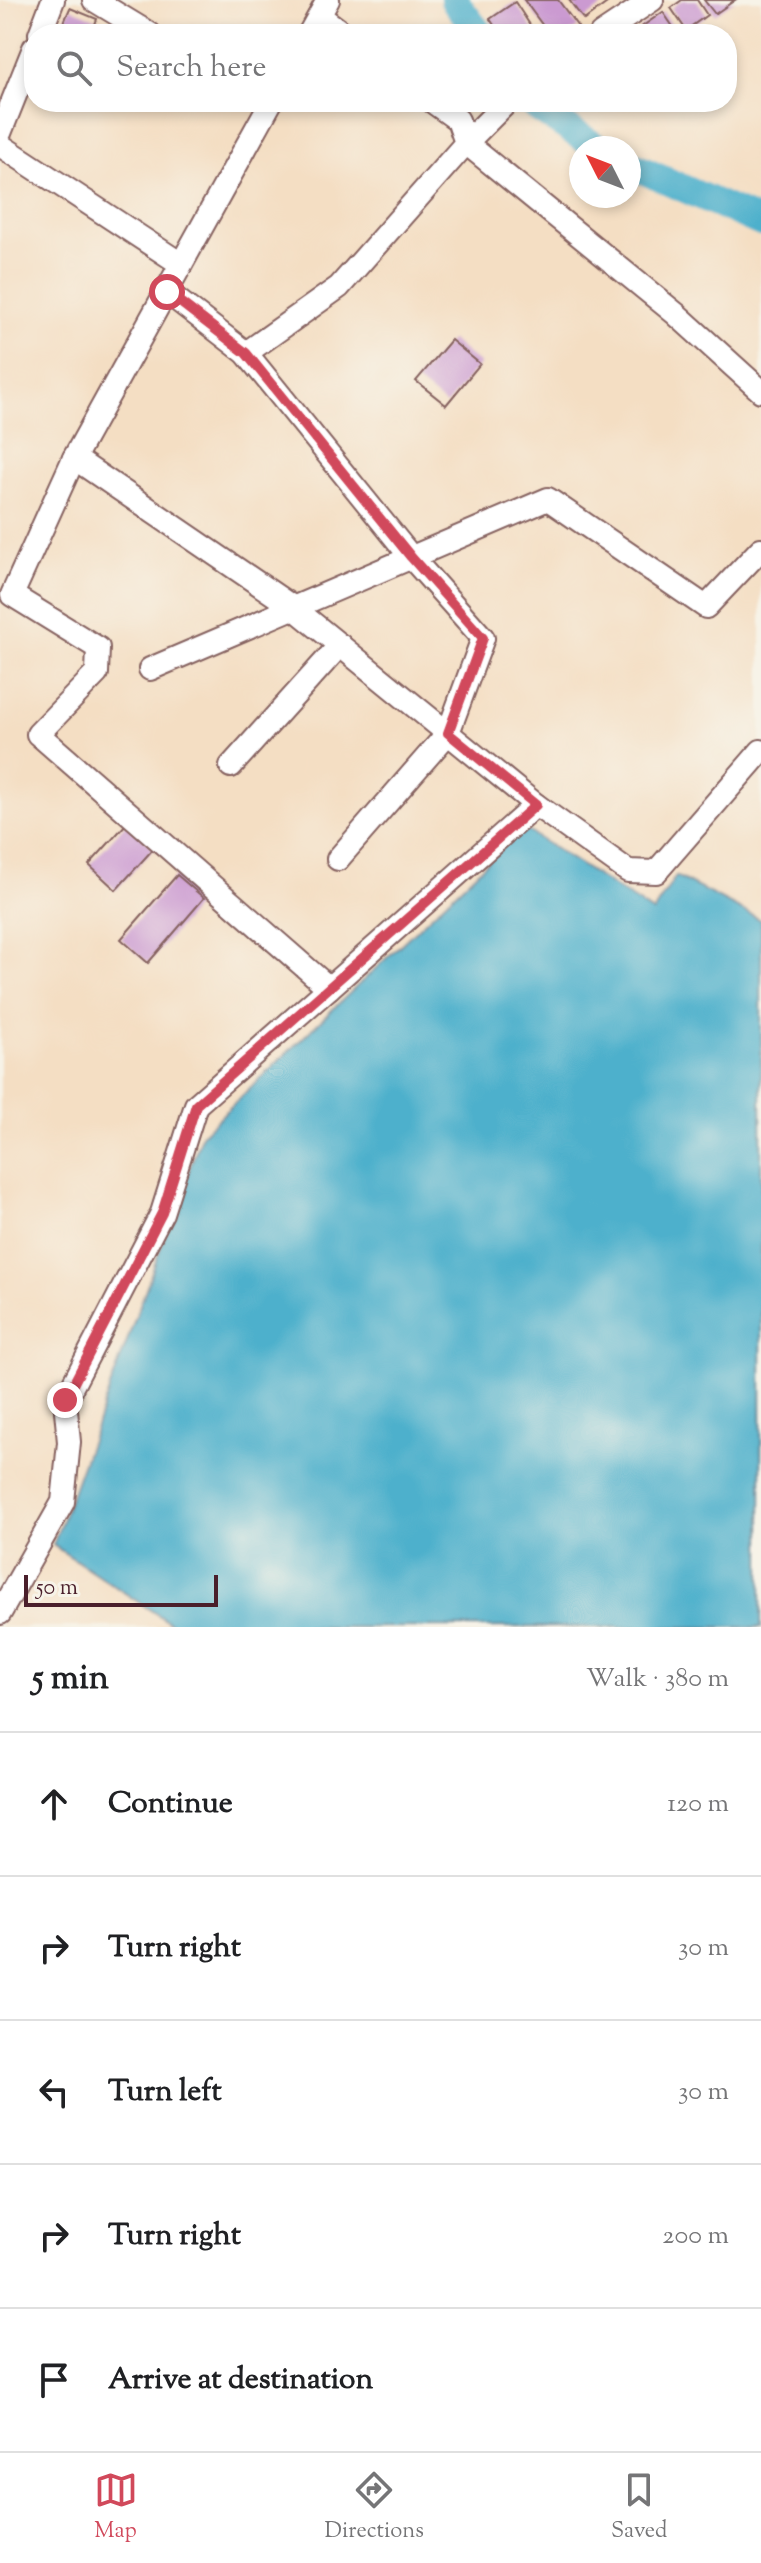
<!DOCTYPE html>
<meta charset="utf-8">
<style>
:root{--surface:#fff;--page:#f2f2f2;--text:#202124;--muted:#757577;--line:#e0e0e0;--accent:#d1495b}
body{margin:0;font-family:"Sorts Mill Goudy",serif;background:var(--page);color:var(--text)}
.compass{position:absolute;left:569px;top:136px;width:72px;height:72px;border-radius:50%;background:var(--surface);box-shadow:0 4px 12px #0003;rotate:312deg}
.scale{position:absolute;left:24px;bottom:20px;width:194px;box-sizing:border-box;padding-left:8px;border:4px solid #4a1f2b;border-top:0;font-size:22px;line-height:28px;white-space:nowrap;color:#4a1f2b;-webkit-text-stroke:6px #f7f3e8;paint-order:stroke}
.stop{position:absolute;width:24px;height:24px;margin:-18px;border:6px solid #d1495b;border-radius:50%;background:#fff}
.stop.end{background:#d1495b;border-color:#fff;box-shadow:0 2px 8px #0008}
.list{margin:0;padding:0;list-style:none}
h2{display:flex;justify-content:space-between;align-items:center;height:104px;margin:0;padding:0 32px;font-size:34px}
h2 small{font-size:26px;font-weight:400;color:var(--muted)}
.list li{display:grid;grid-template-columns:52px 1fr auto;gap:24px;align-items:center;box-sizing:border-box;height:144px;padding:0 32px;border-top:2px solid var(--line)}
.list b{display:block;font-size:30px;white-space:nowrap}
.list em{font-size:26px;font-style:normal;color:var(--muted)}
.icon{flex:none;width:44px;height:44px;fill:none;stroke:currentColor;stroke-width:2;stroke-linecap:round;stroke-linejoin:round}
.map{position:relative;flex:none;width:761px;height:1627px;overflow:hidden}
.search{position:absolute;background:var(--surface);box-shadow:0 4px 12px #0003;left:24px;right:24px;top:24px;height:88px;display:flex;align-items:center;gap:20px;box-sizing:border-box;padding:0 28px;border-radius:32px;color:var(--muted);font-size:30px}
.sheet{height:824px;background:var(--surface)}
nav{display:flex;justify-content:space-around;align-items:center;box-sizing:border-box;height:112px;border-top:2px solid var(--line);background:var(--surface);font-size:22px;color:var(--muted)}
nav a{display:grid;justify-items:center;gap:4px}
nav .on{color:var(--accent)}
.map>svg:first-child{display:block}
</style>
<div class="map">
<svg width="761" height="1627" viewBox="0 0 761 1627">
<rect width="100%" height="100%" fill="#f7f3e8"/>
<filter id="ink" filterUnits="userSpaceOnUse"><feTurbulence type="fractalNoise" baseFrequency=".0125" numOctaves="2"/><feDisplacementMap in="SourceGraphic" scale="16" xChannelSelector="R" yChannelSelector="G"/><feConvolveMatrix kernelMatrix="1 2 1 2 8 2 1 2 1" color-interpolation-filters="sRGB"/></filter>
<filter id="wash" filterUnits="userSpaceOnUse"><feTurbulence type="fractalNoise" baseFrequency=".006" numOctaves="4" result="noise"/><feDisplacementMap in="SourceGraphic" scale="32" xChannelSelector="R" yChannelSelector="G"/><feGaussianBlur stdDeviation="1.8" result="paint"/><feColorMatrix in="noise" values="0 0 0 0 0 0 0 0 0 0 0 0 0 0 0 0 0 1.4 0 .05"/><feComposite in="paint" operator="in"/></filter>
<g filter="url(#wash)">
<rect width="100%" height="100%" fill="#f4dec3"/>
<polygon fill="#4db0cc" stroke="#4c687c" stroke-width="2" points="523,828 653,912 676,876 761,920 761,1627 176,1627 53,1545 202,1134"/>
<g fill="none" stroke-linecap="round" stroke-linejoin="round">
<g stroke="#4db0cc" stroke-width="28">
<polyline points="454,0 480,34"/>
<polyline points="532,102 537,108 598,148"/>
<polyline points="629,164 761,223"/>
</g>
</g>
<g id="blocks">
<g fill="#cb9ad1">
<polygon points="524,0 558,0 578,27 568,34 549,34"/>
<polygon points="569,0 605,0 607,3 584,20"/>
<polygon points="682,0 697,0 707,15 686,30 671,8"/>
<polygon points="704,0 735,0 715,14"/>
<polygon points="515,2 536,34 500,34 490,19"/>
<polygon points="70,8 97,19 91,34 59,34"/>
<polygon points="663,12 678,34 644,34 640,28"/>
<polygon points="451,340 480,364 446,405 416,381"/>
<polygon points="127,823 154,848 116,890 89,865"/>
<polygon points="177,875 204,898 148,963 121,939"/>
</g>
</g>
</g>
<g filter="url(#ink)">
<use href="#blocks" fill-opacity="0" stroke="#866260" stroke-width="2"/>
<g fill="none" stroke-linecap="round" stroke-linejoin="round">
<defs>
<g id="street">
<polyline points="94,0 150,34"/>
<polyline points="320,16 344,34"/>
<polyline points="40,34 53,0"/>
<polyline points="309,34 328,0"/>
<polyline points="601,34 652,0"/>
<polyline points="271,102 74,458 12,595 98,648 97,673 38,734 329,988 536,805 628,871 656,872 761,751"/>
<polyline points="507,102 466,143 676,314 761,391"/>
<polyline points="0,133 34,48"/>
<polyline points="0,145 181,264"/>
<polyline points="167,292 246,353 411,557 483,638 448,733 338,859"/>
<polyline points="246,353 339,287 466,143 458,120 433,102"/>
<polyline points="74,458 294,608 536,805"/>
<polyline points="150,669 548,499 706,607 761,549"/>
<polyline points="231,766 340,645"/>
<polyline points="0,1613 63,1502 69,1442 65,1400 162,1213 196,1105 329,988"/>
</g>
</defs>
<use href="#street" stroke="#866260" stroke-width="26"/>
<use href="#street" stroke="#fff" stroke-width="22"/>
</g>
</g>
<g fill="none" stroke-linecap="round" stroke-linejoin="round" filter="url(#ink)">
<polyline stroke="#d1495b" stroke-width="10" points="65,1400 162,1213 196,1105 536,805 448,733 483,638 411,557 246,353 167,292"/>
</g>
</svg>
<svg class="compass" viewBox="-18 -18 36 36"><path d="M0-13l5 13h-10z" fill="#e53935"/><path d="M0 13l5-13h-10z" fill="#757577"/></svg>
<div class="scale">50 m</div>
<div class="stop" style="left:167px;top:292px"></div>
<div class="stop end" style="left:65px;top:1400px"></div>
<div class="search"><svg class="icon" aria-label="search" viewBox="0 0 24 24"><circle cx="10" cy="10" r="6"/><path d="M15 15l6 6"/></svg>Search here</div>
</div>
<section class="sheet">
<h2>5 min<small>Walk · 380 m</small></h2>
<ul class="list">
<li><svg class="icon" aria-label="ahead" viewBox="0 0 24 24"><path d="M12 20V5M6 11l6-6 6 6"/></svg><div><b>Continue</b></div><em>120 m</em></li>
<li><svg class="icon" aria-label="right" viewBox="0 0 24 24"><path d="M7 20v-9h11M14 6l5 5-5 5"/></svg><div><b>Turn right</b></div><em>30 m</em></li>
<li><svg class="icon" aria-label="left" viewBox="0 0 24 24"><path d="M17 20v-9H6M10 6l-5 5 5 5"/></svg><div><b>Turn left</b></div><em>30 m</em></li>
<li><svg class="icon" aria-label="right" viewBox="0 0 24 24"><path d="M7 20v-9h11M14 6l5 5-5 5"/></svg><div><b>Turn right</b></div><em>200 m</em></li>
<li><svg class="icon" aria-label="arrive" viewBox="0 0 24 24"><path d="M6 21V4h12l-3 4 3 4H6"/></svg><div><b>Arrive at destination</b></div></li>
</ul>
</section>
<nav>
<a class="on"><svg class="icon" aria-label="map" viewBox="0 0 24 24"><path d="M3 6l6-2 6 2 6-2v14l-6 2-6-2-6 2zM9 4v14M15 6v14"/></svg>Map</a>
<a><svg class="icon" aria-label="directions" viewBox="0 0 24 24"><path d="M12 3l9 9-9 9-9-9zM9 14v-3h6M13 9l2 2-2 2"/></svg>Directions</a>
<a><svg class="icon" aria-label="saved" viewBox="0 0 24 24"><path d="M7 4h10v16l-5-4-5 4z"/></svg>Saved</a>
</nav>
